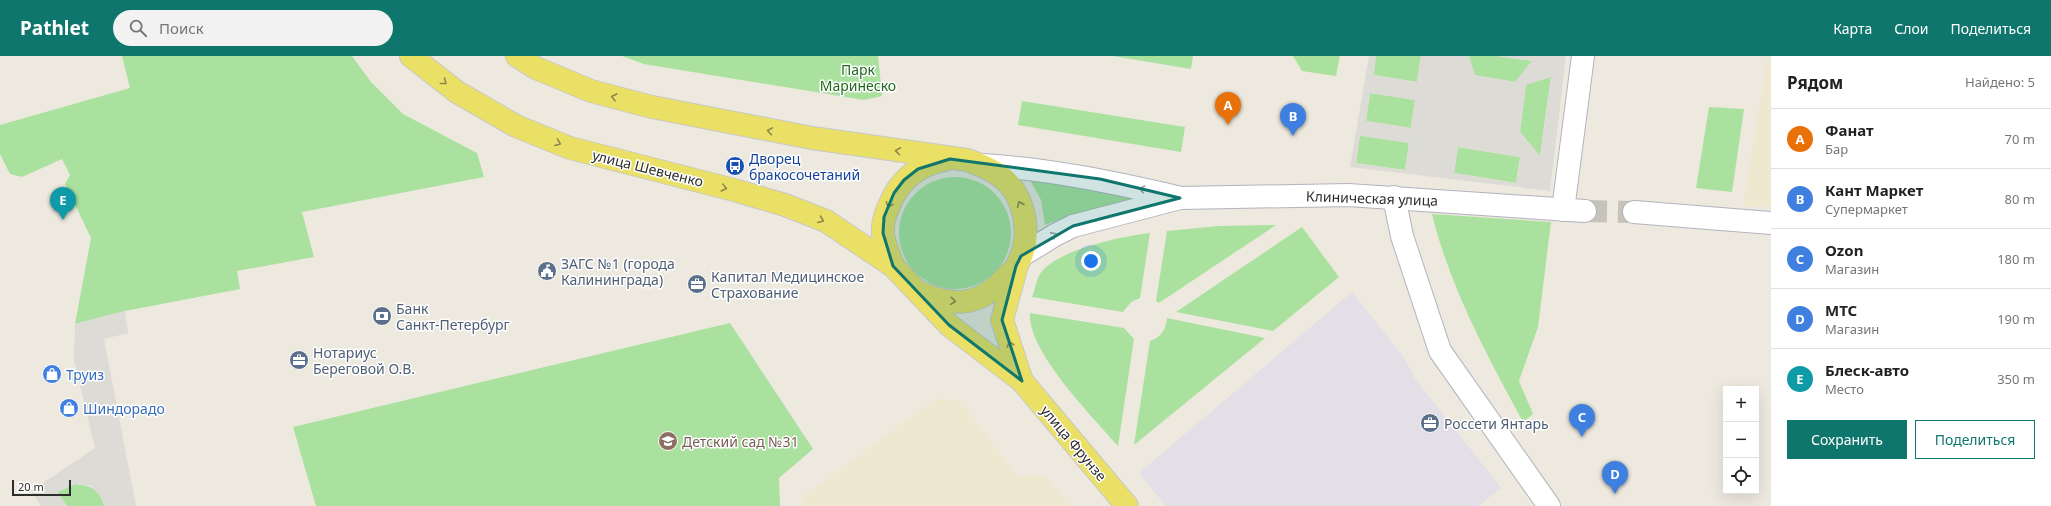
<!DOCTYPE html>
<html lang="ru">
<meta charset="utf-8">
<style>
:root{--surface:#fff;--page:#f2f2f2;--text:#222;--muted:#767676;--line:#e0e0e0;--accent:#0f766e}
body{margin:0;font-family:"Noto Sans",sans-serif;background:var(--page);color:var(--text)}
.controls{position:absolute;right:12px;bottom:12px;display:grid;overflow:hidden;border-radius:0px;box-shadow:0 4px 16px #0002}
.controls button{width:36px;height:36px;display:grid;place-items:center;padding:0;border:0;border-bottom:1px solid var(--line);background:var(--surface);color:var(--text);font:20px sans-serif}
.scale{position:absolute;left:12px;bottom:10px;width:59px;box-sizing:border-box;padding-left:4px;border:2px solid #2c2c2c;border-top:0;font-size:11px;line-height:14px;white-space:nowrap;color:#2c2c2c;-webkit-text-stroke:3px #fff;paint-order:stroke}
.you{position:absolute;left:1091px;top:205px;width:14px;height:14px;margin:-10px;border:3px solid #fff;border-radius:50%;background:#1a73e8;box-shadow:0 0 0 6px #1a73e833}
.badge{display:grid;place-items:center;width:26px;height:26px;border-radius:50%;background:var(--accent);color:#fff;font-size:13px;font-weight:700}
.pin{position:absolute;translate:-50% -33px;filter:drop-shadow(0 1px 2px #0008)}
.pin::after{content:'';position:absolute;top:21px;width:14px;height:12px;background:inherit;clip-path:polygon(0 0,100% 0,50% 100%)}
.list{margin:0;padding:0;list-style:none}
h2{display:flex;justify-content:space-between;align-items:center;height:52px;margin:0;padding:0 16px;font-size:17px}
h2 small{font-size:13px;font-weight:400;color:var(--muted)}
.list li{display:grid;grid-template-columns:26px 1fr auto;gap:12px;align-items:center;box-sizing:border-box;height:60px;padding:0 16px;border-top:1px solid var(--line)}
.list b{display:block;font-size:15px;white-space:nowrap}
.list p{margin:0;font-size:13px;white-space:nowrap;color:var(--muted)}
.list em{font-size:13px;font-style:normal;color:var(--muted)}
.actions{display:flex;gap:8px;padding:12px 16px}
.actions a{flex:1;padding:9px 0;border:1px solid var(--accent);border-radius:0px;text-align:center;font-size:14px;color:var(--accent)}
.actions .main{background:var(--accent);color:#fff}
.icon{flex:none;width:22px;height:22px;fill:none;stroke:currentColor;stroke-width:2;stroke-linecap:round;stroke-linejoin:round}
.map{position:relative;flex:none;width:1771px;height:450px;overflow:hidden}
header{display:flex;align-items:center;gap:24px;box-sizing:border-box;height:56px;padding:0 20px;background:var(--accent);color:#fff}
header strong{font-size:19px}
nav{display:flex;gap:22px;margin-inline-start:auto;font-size:14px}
.search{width:280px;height:36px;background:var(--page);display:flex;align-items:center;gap:10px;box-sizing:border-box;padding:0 14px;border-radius:22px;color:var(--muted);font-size:15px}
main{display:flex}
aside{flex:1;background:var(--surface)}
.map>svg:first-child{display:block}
</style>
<header>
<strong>Pathlet</strong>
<div class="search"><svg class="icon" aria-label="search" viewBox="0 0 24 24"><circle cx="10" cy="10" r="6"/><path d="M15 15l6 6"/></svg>Поиск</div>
<nav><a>Карта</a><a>Слои</a><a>Поделиться</a></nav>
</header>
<main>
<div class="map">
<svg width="1771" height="450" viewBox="0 0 1771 450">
<rect width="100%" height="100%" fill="#ede9df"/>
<polygon fill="#e2dfe6" points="1352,236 1403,300 1414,321 1501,432 1478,450 1166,450 1139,417"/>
<g fill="#eee8d0">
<polygon points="1768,0 1771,0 1771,151 1743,150"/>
<polygon points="936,343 959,344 1019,421 1043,418 1071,450 804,450 801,442"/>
</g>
<g fill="#abe19e">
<polygon points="122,0 352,0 371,26 403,58 477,97 484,121 302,156 314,201 237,215 240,233 125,255 75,268 91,182 65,128 70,119 62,103 22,121 10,118 0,98 0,69 130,32"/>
<polygon points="622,0 878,0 882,40 864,44 644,8"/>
<polygon points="1113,0 1193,0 1191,13"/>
<polygon points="1293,0 1340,0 1336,20 1302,15"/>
<polygon points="1376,0 1421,0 1417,26 1373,19"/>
<polygon points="1469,0 1497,0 1532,5 1515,26 1474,19"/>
<polygon points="1551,20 1540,100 1520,76 1526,28"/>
<polygon points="1370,37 1415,44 1411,72 1366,65"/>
<polygon points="1022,45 1185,71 1181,96 1018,69"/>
<polygon points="1709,51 1744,53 1732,136 1696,132"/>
<polygon points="1360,79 1409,87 1405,114 1356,107"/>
<polygon points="1458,91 1520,101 1516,127 1454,117"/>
<path d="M1027,119l129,22c-39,6 -74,13 -111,28l-4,-25z"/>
<circle cx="955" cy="177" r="56"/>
<path d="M1432,158l119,8 -13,105 -19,54 14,33 -10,8c-36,-67 -73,-134 -91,-208z"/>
<polygon points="1276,169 1159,247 1156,245 1167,175 1219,170"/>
<polygon points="1302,171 1339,221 1273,275 1176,256"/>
<path d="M1150,177l-10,65 -9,4 -8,10 -91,-15c3,-7 4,-16 8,-23 15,-24 83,-38 110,-41z"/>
<path d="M1030,257l94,15 10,11 -16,107c-25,-29 -91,-95 -88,-133z"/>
<path d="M1167,262l98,20 -131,107 16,-104c11,-3 16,-12 17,-23z"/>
<polygon points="730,267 813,393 779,422 780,450 316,450 293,371"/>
<path d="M75,428c16,2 25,5 29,22h-37l-10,-14z"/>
</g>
<g fill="#dddbd6" fill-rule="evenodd">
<path d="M1369,0h7l-2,19 43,7 4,-26h48l6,19 40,7 17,-21 -35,-5h69l-16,135 -200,-24zM1551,21l-11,79 -20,-24 6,-47zM1370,37l45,7 -4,28 -45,-7zM1360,80l49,7 -4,27 -49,-7zM1458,91l62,10 -4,26 -62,-10z"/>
<polygon points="125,255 128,277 104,283 136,450 104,450 102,442 91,430 75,428 57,436 67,450 41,450 31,435 95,392 74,304 75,268"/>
</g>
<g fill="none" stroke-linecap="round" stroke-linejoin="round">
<polyline stroke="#c6c3bb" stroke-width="22" stroke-dasharray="22 11" stroke-linecap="butt" points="1585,155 1634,156"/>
<defs>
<g id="minor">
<path d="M983,109c66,4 129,17 194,32"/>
<polyline points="1394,141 1402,180 1440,295 1549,450"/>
<polyline points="1563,154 1583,0"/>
<polyline points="1634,156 1771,167"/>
<polyline points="1021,200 1055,179 1073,170 1180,142 1348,139 1585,155"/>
</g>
<g id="major">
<polyline points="411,0 457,36 516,70 570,92 734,134 785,149 826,165 893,210 949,269 1022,325 1127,450"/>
<path d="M517,0l19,12 55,23 61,16 160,31 155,22c12,4 22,8 33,16 26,19 33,61 17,89 -3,6 -10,11 -14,15 -11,12 -26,21 -43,22 -15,0 -28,-4 -41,-10"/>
<path d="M893,210c-3,-10 -9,-22 -10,-32 -1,-10 2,-19 6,-28 10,-26 29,-41 56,-46"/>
<polyline points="1016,213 1002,264 1022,325"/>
</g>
</defs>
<use href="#minor" stroke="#b2b3bf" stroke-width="24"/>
<use href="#major" stroke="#c8c8c8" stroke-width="24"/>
<use href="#minor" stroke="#fff" stroke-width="22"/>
<use href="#major" stroke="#ebe066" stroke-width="22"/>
</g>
<defs><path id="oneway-chevron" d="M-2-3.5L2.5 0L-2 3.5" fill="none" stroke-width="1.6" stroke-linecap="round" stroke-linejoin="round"/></defs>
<g stroke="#8c8649">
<use href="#oneway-chevron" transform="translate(444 26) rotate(38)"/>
<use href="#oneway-chevron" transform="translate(614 41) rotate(-166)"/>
<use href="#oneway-chevron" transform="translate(770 75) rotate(-170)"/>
<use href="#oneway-chevron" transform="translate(558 87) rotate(22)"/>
<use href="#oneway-chevron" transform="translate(898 95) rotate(-172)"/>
<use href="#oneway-chevron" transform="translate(724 132) rotate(14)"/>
<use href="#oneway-chevron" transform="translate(1020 148) rotate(-113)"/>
<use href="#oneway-chevron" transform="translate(889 149) rotate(111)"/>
<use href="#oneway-chevron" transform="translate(821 164) rotate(23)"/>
<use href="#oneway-chevron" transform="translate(953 245) rotate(5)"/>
<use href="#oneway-chevron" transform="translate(1010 288) rotate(-108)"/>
</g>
<g stroke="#a0a0a0">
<use href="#oneway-chevron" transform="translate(1142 133) rotate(-167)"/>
<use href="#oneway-chevron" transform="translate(1054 179) rotate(-29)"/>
</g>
<path fill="#0f766e" fill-opacity="0.2" stroke="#0f766e" stroke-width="3" stroke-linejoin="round" d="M950,103l150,20 80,19 -107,28 -52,30 -5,10 -14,54 20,61 -73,-56 -56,-59 -10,-33 1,-16 10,-24 10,-13 14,-11z"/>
<defs>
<symbol id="bus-disc" viewBox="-11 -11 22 22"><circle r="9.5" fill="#1a4fb4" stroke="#fff"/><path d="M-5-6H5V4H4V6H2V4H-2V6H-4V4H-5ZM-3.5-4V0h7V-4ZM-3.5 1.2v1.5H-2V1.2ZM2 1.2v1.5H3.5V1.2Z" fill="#fff"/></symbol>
<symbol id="civic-disc" viewBox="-11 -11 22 22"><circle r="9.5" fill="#5c6f8a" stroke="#fff"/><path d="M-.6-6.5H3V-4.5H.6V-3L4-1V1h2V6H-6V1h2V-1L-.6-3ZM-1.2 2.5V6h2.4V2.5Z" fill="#fff"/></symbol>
<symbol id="office-disc" viewBox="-11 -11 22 22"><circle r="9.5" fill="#5c6f8a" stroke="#fff"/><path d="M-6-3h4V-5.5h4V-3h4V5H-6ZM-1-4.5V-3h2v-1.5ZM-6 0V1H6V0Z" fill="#fff"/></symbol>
<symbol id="bank-disc" viewBox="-11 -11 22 22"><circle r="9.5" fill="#5c6f8a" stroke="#fff"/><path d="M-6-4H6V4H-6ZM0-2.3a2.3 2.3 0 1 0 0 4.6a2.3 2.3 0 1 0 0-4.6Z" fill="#fff"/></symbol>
<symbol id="shop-disc" viewBox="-11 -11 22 22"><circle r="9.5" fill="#3f7fe0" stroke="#fff"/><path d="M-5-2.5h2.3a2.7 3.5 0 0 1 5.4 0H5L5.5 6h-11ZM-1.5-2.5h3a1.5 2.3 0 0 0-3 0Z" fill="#fff"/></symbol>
<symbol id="school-disc" viewBox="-11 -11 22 22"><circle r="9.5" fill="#8d6e63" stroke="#fff"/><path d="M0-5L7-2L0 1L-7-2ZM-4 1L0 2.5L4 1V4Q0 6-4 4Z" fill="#fff"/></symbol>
</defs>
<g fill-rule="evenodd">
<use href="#bus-disc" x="724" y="99" width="22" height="22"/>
<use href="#civic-disc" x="536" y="204" width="22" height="22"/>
<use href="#office-disc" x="686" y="217" width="22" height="22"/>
<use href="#bank-disc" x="371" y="249" width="22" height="22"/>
<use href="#office-disc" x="288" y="293" width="22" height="22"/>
<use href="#shop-disc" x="41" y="307" width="22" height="22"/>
<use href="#shop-disc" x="58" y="341" width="22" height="22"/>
<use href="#office-disc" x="1419" y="356" width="22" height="22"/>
<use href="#school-disc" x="657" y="374" width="22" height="22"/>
</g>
<g text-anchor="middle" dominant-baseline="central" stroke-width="3" stroke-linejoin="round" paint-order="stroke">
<g font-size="14" fill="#22671e" stroke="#fff">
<text x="858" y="13">Парк<tspan x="858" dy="16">Маринеско</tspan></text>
</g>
<g font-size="14" fill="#164399" stroke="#fff" text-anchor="start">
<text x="749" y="102">Дворец<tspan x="749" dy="16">бракосочетаний</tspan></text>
</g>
<g font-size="14" fill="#2c2c2c" stroke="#fff">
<text transform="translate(648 112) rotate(14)">улица Шевченко</text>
<text transform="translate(1372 142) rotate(2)">Клиническая улица</text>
<text transform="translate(1074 387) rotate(50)">улица Фрунзе</text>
</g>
<g font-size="14" fill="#4e5e75" stroke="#fff" text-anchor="start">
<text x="561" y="207">ЗАГС №1 (города<tspan x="561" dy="16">Калининграда)</tspan></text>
<text x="711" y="220">Капитал Медицинское<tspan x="711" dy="16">Страхование</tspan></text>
<text x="396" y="252">Банк<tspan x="396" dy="16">Санкт-Петербург</tspan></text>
<text x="313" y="296">Нотариус<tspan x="313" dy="16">Береговой О.В.</tspan></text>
<text x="1444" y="367">Россети Янтарь</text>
</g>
<g font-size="14" fill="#366cbe" stroke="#fff" text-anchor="start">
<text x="66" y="318">Труиз</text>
<text x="83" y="352">Шиндорадо</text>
</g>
<g font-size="14" fill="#785e54" stroke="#fff" text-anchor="start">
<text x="682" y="385">Детский сад №31</text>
</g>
</g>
</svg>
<div class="controls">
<button>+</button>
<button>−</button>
<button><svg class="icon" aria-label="locate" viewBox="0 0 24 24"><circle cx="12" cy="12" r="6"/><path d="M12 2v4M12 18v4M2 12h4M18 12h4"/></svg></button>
</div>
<div class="scale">20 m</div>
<div class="you"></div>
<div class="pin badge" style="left:1228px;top:69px;background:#e8710a">A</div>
<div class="pin badge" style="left:1293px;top:80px;background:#3f7fe0">B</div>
<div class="pin badge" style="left:1582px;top:381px;background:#3f7fe0">C</div>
<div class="pin badge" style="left:1615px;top:438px;background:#3f7fe0">D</div>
<div class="pin badge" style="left:63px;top:164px;background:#0f9aa8">E</div>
</div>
<aside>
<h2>Рядом<small>Найдено: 5</small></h2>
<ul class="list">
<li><span class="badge" style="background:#e8710a">A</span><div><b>Фанат</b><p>Бар</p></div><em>70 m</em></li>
<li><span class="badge" style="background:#3f7fe0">B</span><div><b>Кант Маркет</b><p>Супермаркет</p></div><em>80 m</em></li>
<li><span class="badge" style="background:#3f7fe0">C</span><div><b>Ozon</b><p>Магазин</p></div><em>180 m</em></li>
<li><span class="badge" style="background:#3f7fe0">D</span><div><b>МТС</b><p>Магазин</p></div><em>190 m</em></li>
<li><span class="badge" style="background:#0f9aa8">E</span><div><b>Блеск-авто</b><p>Место</p></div><em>350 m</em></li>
</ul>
<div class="actions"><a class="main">Сохранить</a><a>Поделиться</a></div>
</aside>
</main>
